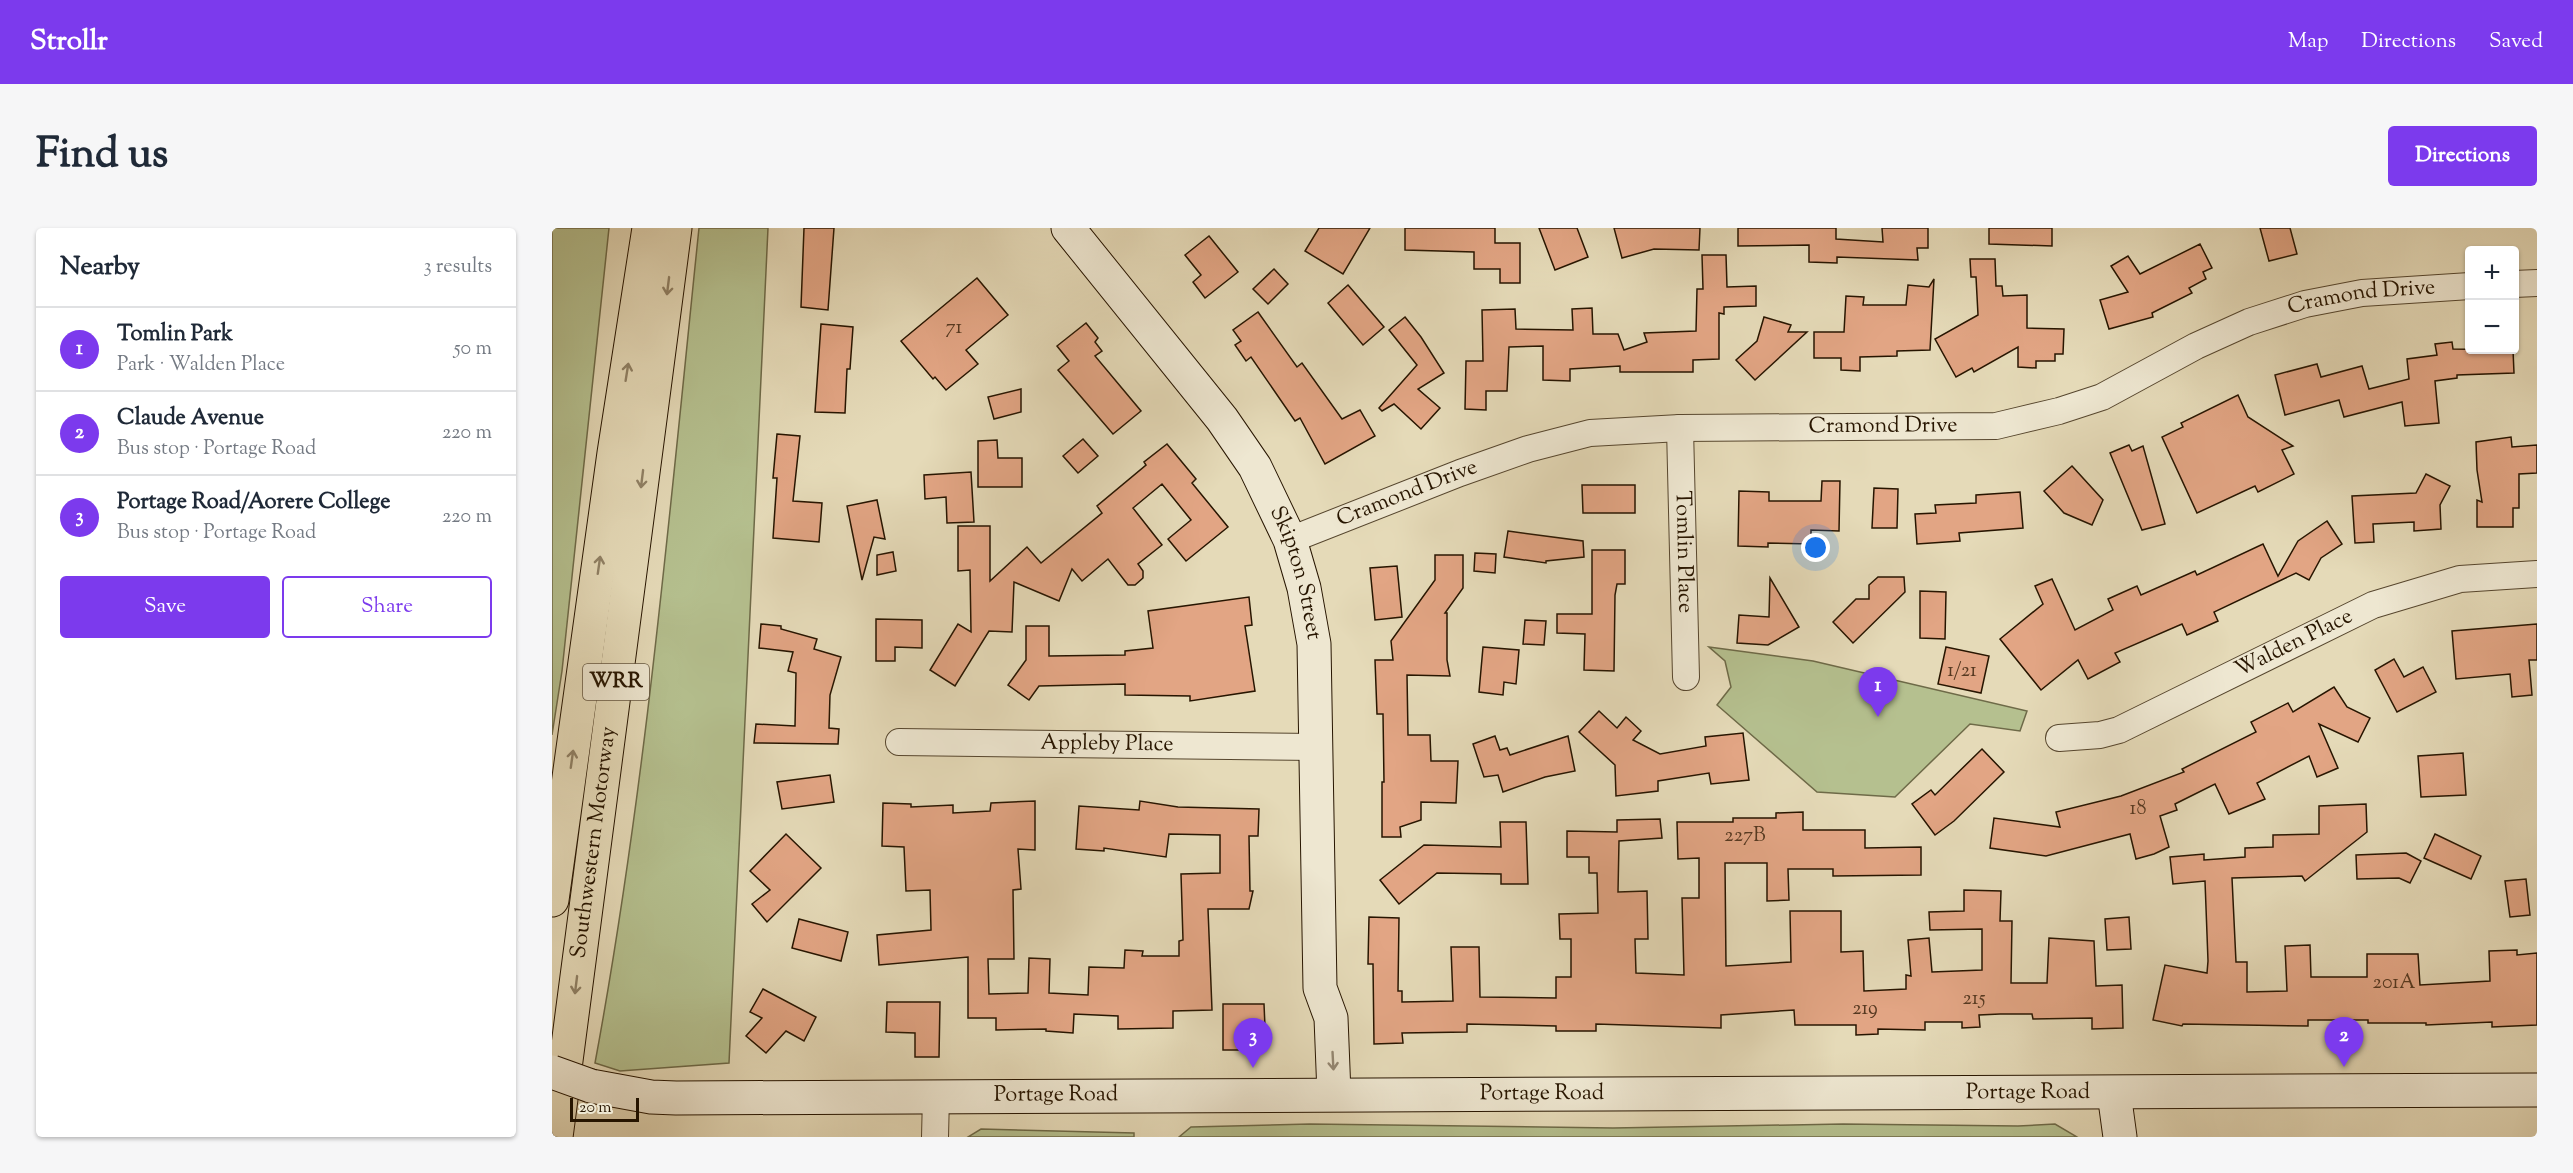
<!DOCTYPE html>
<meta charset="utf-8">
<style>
:root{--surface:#fff;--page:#f6f6f7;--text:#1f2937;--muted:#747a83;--line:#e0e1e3;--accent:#7c3aed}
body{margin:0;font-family:"Sorts Mill Goudy",serif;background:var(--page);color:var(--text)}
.controls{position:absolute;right:18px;top:18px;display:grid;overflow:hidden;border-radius:6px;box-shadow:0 2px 4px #0004}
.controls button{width:54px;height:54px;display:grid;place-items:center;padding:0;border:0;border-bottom:2px solid var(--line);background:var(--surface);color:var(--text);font:30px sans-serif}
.scale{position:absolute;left:18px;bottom:15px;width:69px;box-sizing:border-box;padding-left:6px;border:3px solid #271500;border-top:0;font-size:16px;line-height:21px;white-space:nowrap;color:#271500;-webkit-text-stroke:4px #eee7d1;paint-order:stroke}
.you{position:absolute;left:1264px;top:320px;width:21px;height:21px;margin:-15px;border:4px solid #fff;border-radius:50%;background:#1a73e8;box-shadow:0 0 0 9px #1a73e833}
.badge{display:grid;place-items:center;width:39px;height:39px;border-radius:50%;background:var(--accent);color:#fff;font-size:20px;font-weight:700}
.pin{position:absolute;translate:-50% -50px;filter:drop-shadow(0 2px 3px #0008)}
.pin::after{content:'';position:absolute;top:32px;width:21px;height:18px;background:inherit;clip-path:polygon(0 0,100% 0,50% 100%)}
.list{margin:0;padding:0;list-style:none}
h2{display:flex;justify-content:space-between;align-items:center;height:78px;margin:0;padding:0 24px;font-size:26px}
h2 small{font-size:20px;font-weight:400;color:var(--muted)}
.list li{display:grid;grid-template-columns:39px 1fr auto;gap:18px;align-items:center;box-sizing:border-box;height:84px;padding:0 24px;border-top:2px solid var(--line)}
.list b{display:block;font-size:22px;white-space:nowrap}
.list p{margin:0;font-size:20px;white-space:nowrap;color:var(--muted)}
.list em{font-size:20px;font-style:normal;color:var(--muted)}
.actions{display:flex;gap:12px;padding:18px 24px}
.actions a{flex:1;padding:14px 0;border:2px solid var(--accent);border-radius:6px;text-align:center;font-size:21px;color:var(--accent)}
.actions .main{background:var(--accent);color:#fff}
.map{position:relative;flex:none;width:1985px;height:909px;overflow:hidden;border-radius:6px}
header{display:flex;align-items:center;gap:36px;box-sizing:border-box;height:84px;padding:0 30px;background:var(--accent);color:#fff}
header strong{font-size:28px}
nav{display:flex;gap:33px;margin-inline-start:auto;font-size:21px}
.intro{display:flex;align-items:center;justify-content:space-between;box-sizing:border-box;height:144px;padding:0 36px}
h1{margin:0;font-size:42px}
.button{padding:15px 27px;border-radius:6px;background:var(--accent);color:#fff;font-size:21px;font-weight:700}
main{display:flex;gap:36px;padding:0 36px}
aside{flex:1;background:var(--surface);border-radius:6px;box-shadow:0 2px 4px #0004}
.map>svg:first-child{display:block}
</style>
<header>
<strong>Strollr</strong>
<nav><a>Map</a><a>Directions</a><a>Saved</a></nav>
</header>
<div class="intro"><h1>Find us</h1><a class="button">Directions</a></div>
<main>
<aside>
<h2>Nearby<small>3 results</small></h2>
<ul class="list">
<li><span class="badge">1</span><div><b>Tomlin Park</b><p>Park · Walden Place</p></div><em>50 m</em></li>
<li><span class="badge">2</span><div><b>Claude Avenue</b><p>Bus stop · Portage Road</p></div><em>220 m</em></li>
<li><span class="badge">3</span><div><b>Portage Road/Aorere College</b><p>Bus stop · Portage Road</p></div><em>220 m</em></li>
</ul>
<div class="actions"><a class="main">Save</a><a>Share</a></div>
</aside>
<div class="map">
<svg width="1985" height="909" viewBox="0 0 1985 909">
<rect width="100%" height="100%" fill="#e5dab8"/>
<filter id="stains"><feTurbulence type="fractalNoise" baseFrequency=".00333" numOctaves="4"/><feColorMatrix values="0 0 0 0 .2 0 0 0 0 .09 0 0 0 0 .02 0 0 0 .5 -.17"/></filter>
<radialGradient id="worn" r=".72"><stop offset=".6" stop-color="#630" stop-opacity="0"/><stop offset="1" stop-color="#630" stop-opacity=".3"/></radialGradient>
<g fill="#b5c08f" stroke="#6e6a48" stroke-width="1.5">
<polygon points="0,0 57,0 10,443 0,507"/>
<path d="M147,0h69l-39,835 -109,8 -25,-8c51,-275 75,-556 104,-835z"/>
<polygon points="1157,419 1261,433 1475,483 1468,503 1418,496 1343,569 1265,564 1165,477 1179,459 1173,433"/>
<polygon points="758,896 1061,900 1291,896 1466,898 1503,896 1525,909 627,909 639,899"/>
<polygon points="429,901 582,905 582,909 416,909"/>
</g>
<g fill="#e2a584" stroke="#271500" stroke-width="1.5">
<polygon points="252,0 282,0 276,82 249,79"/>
<polygon points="767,0 818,0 791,46 753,23"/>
<polygon points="853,0 943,0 943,15 968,15 968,55 948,55 948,41 922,41 922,24 853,22"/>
<polygon points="987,0 1025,0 1036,29 1003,42"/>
<polygon points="1062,0 1148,0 1147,22 1102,21 1070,30"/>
<polygon points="1186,0 1284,0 1284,11 1331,14 1330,0 1376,0 1376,20 1365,20 1366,32 1285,29 1285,35 1257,34 1257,17 1186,18"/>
<polygon points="1437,0 1500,0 1500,18 1437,16"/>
<polygon points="1708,0 1738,0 1745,26 1717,33"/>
<polygon points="657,8 686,44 653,70 641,54 649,47 633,27"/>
<polygon points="1648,16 1660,40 1651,44 1654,51 1637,60 1640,65 1600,85 1601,89 1557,101 1548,72 1576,64 1559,38 1576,28 1588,46"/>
<polygon points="1150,27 1174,27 1175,59 1204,58 1204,78 1172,79 1172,86 1167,85 1167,131 1141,132 1141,144 1068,144 1068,138 1018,141 1018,153 991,152 991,118 957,119 955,163 934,163 934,182 913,181 914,133 931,133 930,82 963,81 964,101 1021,102 1020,81 1040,80 1041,106 1066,106 1072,122 1095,114 1092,105 1144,103 1145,61 1151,61"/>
<polygon points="1418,31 1443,31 1444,58 1450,58 1451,68 1475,67 1475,100 1512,101 1511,126 1503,126 1503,133 1484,133 1484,140 1466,139 1466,119 1422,144 1420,140 1404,149 1383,111 1426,87 1424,49 1419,49"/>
<polygon points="722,41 736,56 716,76 701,61"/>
<polygon points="425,50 456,87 414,122 426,136 394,162 383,149 381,151 349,113"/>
<polygon points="1382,51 1378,122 1345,123 1345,128 1308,129 1308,143 1289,142 1289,130 1262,130 1262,104 1292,104 1294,68 1312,69 1311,77 1354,77 1356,57 1377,59"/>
<polygon points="796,57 832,99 811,117 776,75"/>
<polygon points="706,84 745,139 750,135 790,191 808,182 823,208 773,236 748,190 743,193 699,129 694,133 683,117 689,113 681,102"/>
<polygon points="853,89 869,109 892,145 866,161 888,180 869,201 842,176 830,183 827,180 865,137 837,102"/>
<polygon points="1212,89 1239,97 1236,104 1255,104 1203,152 1184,132 1205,113"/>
<polygon points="534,95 546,110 543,114 550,123 543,128 589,183 561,206 506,142 517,133 505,118"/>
<polygon points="269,96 301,99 298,141 295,141 293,185 263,184"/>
<polygon points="1900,114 1901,121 1961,122 1962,145 1905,147 1905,150 1883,153 1887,195 1853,198 1850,174 1792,189 1787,172 1733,187 1723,147 1765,136 1769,149 1810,138 1817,161 1857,151 1855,131 1885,127 1883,116"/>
<polygon points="469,161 469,184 442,191 436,169"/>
<polygon points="1686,167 1696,189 1741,218 1730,222 1742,246 1706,264 1703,258 1645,285 1610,209 1631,199 1629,195"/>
<polygon points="225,206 248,208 241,273 270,275 267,314 221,310 225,250 221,250"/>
<polygon points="1959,209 1960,219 1985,217 1985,245 1967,246 1967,280 1961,280 1961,299 1925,299 1925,272 1930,274 1925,242 1924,214"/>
<polygon points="531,211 546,228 526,245 511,228"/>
<polygon points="445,212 446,230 470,230 470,259 426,259 426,213"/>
<polygon points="615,216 644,251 640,255 676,299 634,333 616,311 639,292 610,256 581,280 610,317 586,336 591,343 591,350 583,357 576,357 556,331 530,353 520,341 507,373 462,354 460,404 437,403 403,458 378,442 406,396 419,404 418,342 406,343 406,298 438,298 438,353 475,319 489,335 550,285 545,278 594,237 592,234"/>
<polygon points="1577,217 1580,223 1591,218 1613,296 1590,302 1558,225"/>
<polygon points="1520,238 1551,272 1540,297 1512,285 1492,263"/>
<polygon points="419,244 422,294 395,295 394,269 373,271 372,247"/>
<polygon points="1874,246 1898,258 1888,277 1889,301 1862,303 1862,294 1821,296 1822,314 1803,315 1800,268 1864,265"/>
<polygon points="1270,253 1288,253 1287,303 1259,302 1259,316 1216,315 1216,319 1186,318 1187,263 1217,264 1217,273 1269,273"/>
<polygon points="1030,257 1083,257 1083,285 1031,285"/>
<polygon points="1322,260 1346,261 1345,300 1320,300"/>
<polygon points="1468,264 1471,300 1407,305 1408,313 1365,316 1363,286 1384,285 1383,277 1424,275 1424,267"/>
<polygon points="325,272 333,311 322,309 310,352 295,278"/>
<polygon points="1775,293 1790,316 1769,330 1757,352 1744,345 1662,384 1666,393 1635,407 1630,396 1563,425 1568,434 1536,451 1526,432 1489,462 1448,411 1491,376 1483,358 1500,351 1523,402 1561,382 1556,371 1585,358 1589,367 1643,343 1645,347 1711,316 1726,348 1746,313"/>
<polygon points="956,303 1031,313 1032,329 994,333 994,335 952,329"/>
<polygon points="1040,322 1073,322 1073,356 1065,356 1063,367 1062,443 1032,442 1033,406 1005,405 1005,386 1040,386"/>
<polygon points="341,324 344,343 325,347 325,327"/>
<polygon points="923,325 944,326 943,345 922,343"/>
<polygon points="883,327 911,327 911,360 893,385 895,385 895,432 898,448 855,447 856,507 878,507 879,533 906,533 904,575 869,574 869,592 848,599 849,609 830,609 830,554 832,554 831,486 825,486 823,432 841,432 839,413 883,352"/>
<polygon points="845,338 850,389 823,392 818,340"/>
<polygon points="1326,349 1352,349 1353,364 1301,415 1281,394 1304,371 1317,371 1317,357"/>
<polygon points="1218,350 1247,399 1216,417 1185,415 1187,387 1217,389"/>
<polygon points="1368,363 1394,364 1393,411 1368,410"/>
<polygon points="697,369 700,397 693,398 703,463 638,473 638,468 573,467 573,456 487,458 477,472 456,457 474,432 474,398 497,398 497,428 573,427 573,423 601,420 596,383"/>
<polygon points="324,391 370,392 370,420 343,419 343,433 324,433"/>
<polygon points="973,392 994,393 992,417 971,416"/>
<polygon points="209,396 229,398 229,401 265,411 262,421 289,429 278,467 277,500 287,501 286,516 202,515 204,496 243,498 244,445 236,443 241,424 207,420"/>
<polygon points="1985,396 1985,432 1977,432 1980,467 1960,469 1958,446 1904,451 1900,403"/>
<polygon points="931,419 967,422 964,456 952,454 951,467 927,464"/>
<polygon points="1394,419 1437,428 1429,465 1386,456"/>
<polygon points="1842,431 1852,449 1871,439 1884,464 1845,484 1823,442"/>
<polygon points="1782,459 1795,479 1818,490 1806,514 1767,496 1786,540 1765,549 1757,528 1705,555 1713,571 1677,586 1663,556 1623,576 1625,582 1608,588 1617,619 1602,626 1584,631 1578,606 1494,628 1438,620 1442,590 1508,599 1504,584 1569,568 1632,544 1630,541 1704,504 1699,494 1736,475 1741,484"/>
<polygon points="1047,483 1065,500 1074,489 1089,503 1081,512 1108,526 1154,518 1153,509 1191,505 1197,552 1159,556 1157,545 1106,553 1106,563 1064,568 1063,537 1027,504"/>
<polygon points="943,508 948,522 955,520 958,527 1016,508 1023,543 993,549 951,564 946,547 932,549 921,516"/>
<polygon points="1430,521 1452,544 1402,593 1383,607 1360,576 1379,562 1383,567"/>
<polygon points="1911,525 1914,567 1869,569 1866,528"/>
<polygon points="278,547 282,574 230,581 225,554"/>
<polygon points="483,573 483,622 466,621 469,661 461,662 462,731 436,731 437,766 476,765 477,730 498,731 497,765 536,767 537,739 572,740 573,722 591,723 590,728 627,728 627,713 631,712 629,646 668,645 668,607 617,606 614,629 552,620 552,623 524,621 527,578 587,582 588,573 626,579 707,581 706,608 697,608 698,663 701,663 697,681 656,681 660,782 621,783 621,800 566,801 566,788 522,786 521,805 494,803 494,801 444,802 444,790 416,790 416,729 327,737 325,707 379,702 378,662 354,663 352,619 330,618 331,575 359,576 359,579 401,577 401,585 438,583 439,575"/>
<polygon points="1814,576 1815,604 1753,653 1750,648 1680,650 1684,734 1695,734 1695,764 1735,763 1733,718 1758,717 1759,749 1815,749 1815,726 1866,726 1868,757 1938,753 1937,723 1965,722 1965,727 1985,725 1985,797 1940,799 1940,794 1874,797 1874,795 1816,795 1816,792 1756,792 1756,798 1631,796 1630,798 1601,792 1613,737 1655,745 1656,733 1653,653 1621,656 1618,629 1652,626 1652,632 1693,629 1693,620 1721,619 1721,607 1767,606 1767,578"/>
<polygon points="1251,584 1251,602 1313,602 1313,620 1369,619 1369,647 1281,648 1281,641 1236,641 1237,672 1215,673 1215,635 1173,635 1174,738 1239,734 1238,683 1289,683 1289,724 1311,723 1312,763 1354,761 1354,747 1359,748 1356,712 1377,710 1380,744 1430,742 1430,701 1378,702 1377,684 1412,683 1412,662 1449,663 1448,693 1460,693 1459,755 1495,755 1497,710 1542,713 1544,758 1570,757 1571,800 1540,801 1540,790 1481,791 1480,786 1448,786 1427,787 1428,799 1410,800 1410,794 1373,794 1373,802 1326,801 1326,806 1304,807 1304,797 1243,797 1242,782 1169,787 1169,800 1044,796 1044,803 1004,803 1004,798 915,796 915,804 850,805 851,815 822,816 821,736 816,736 817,689 847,690 846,763 850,763 850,774 901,773 899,719 927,719 928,769 1004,770 1004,749 1019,749 1019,711 1008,711 1007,686 1046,685 1045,645 1037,645 1037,629 1015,629 1015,603 1065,604 1065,592 1108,591 1110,610 1067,613 1066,664 1095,663 1096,711 1083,711 1084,745 1132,747 1130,670 1147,670 1147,630 1126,631 1125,594 1181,594 1181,590 1224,590 1224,585"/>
<polygon points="948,594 974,594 976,656 949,656 949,646 885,645 847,676 828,652 872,617 949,619"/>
<polygon points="234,606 269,640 215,694 200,676 218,662 198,643"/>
<polygon points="1883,606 1929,628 1919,651 1872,630"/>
<polygon points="1854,625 1869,633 1858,655 1847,650 1805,651 1804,627"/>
<polygon points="1974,651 1978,687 1958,689 1953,653"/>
<polygon points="1577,689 1579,721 1555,722 1553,691"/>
<polygon points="247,691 296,704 289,733 240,720"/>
<polygon points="211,761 264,789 252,813 234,803 214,825 194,808 210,790 198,784"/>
<polygon points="335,774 388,774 387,829 363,829 363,805 334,804"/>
<polygon points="671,776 712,776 714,822 671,822"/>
</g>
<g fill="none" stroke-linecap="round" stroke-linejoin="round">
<defs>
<g id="minor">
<polyline points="1962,56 1985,55"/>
<path id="s1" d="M1128,200l6,249"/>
<path id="s2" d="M738,312l170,-67 68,-24 62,-16 90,-5 316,-2 63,-15 43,-14 94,-51 53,-24 56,-18 57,-11 108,-7"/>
<path id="s3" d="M1507,510l41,-3 19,-5 254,-125 87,-26 77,-5"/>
<path id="s4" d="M347,514l416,5"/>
<polyline points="383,909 384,868"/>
</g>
<g id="secondary">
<path id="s5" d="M516,0l154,191 33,48 35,73 14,48 10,56 6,344 11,30 3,76"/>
<path id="s6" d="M39,858l60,11 25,1c620,-6 1241,-2 1861,-8"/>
<polyline points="1562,865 1568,909"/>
</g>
<g id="motorway">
<polyline points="0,672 62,225 97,0"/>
<path id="s7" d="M4,909l119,-909"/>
</g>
</defs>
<use href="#minor" stroke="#56462e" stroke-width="28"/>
<use href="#secondary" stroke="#271500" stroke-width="35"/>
<use href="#motorway" stroke="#271500" stroke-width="35"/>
<use href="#minor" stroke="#eee7d1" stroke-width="26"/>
<use href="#secondary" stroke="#eee7d1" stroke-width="33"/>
<use href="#motorway" stroke="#e5dab8" stroke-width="33"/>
<defs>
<polyline id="secondary-bridge" points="0,844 39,858"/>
</defs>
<use href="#secondary-bridge" stroke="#271500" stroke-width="35" stroke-linecap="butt"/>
<use href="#secondary-bridge" stroke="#eee7d1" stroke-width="33"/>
</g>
<defs><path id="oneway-shaft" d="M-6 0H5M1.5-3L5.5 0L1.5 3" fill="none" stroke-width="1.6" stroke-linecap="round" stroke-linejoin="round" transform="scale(1.5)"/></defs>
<g stroke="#908165">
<use href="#oneway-shaft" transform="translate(116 58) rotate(97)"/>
<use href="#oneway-shaft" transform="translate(75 144) rotate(-81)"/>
<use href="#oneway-shaft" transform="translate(90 251) rotate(97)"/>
<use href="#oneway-shaft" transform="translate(47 337) rotate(-82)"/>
<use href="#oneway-shaft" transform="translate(20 531) rotate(-82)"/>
<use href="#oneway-shaft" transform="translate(24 757) rotate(97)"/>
</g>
<use stroke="#948873" href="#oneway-shaft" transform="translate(781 833) rotate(87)"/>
<g text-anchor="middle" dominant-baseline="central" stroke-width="4.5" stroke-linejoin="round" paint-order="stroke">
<g font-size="20" fill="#563921">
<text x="402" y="100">71</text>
<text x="1410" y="443">1/21</text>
<text x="1586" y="581">18</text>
<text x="1193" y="608">227B</text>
<text x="1842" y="755">201A</text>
<text x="1422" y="771">215</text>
<text x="1313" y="781">219</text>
</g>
<rect fill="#eee7d1" stroke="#63543f" stroke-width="1.5" x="31" y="436" width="66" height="36" rx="4.5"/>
<g font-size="21" font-weight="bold" fill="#271500">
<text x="64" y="454">WRR</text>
</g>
<g font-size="22" fill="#271500" stroke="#eee7d1">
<text stroke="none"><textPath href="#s2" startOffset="1116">Cramond Drive</textPath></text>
<text stroke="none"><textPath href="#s2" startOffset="612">Cramond Drive</textPath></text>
<text stroke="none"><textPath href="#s2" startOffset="126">Cramond Drive</textPath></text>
<text stroke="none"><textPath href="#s1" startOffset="124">Tomlin Place</textPath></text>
<text stroke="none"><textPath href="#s5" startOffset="418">Skipton Street</textPath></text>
<text stroke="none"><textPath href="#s3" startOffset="256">Walden Place</textPath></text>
<text stroke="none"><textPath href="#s4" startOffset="208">Appleby Place</textPath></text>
<text stroke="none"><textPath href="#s7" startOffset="297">Southwestern Motorway</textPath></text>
<text stroke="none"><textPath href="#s6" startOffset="952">Portage Road</textPath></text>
<text stroke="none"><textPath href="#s6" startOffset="1438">Portage Road</textPath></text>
<text stroke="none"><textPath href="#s6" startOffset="466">Portage Road</textPath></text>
</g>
</g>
<rect width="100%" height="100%" filter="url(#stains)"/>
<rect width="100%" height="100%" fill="url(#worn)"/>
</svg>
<div class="controls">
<button>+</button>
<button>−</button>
</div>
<div class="scale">20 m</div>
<div class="you"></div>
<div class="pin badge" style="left:1326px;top:489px">1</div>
<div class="pin badge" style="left:1792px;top:839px">2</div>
<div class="pin badge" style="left:701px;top:840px">3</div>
</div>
</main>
